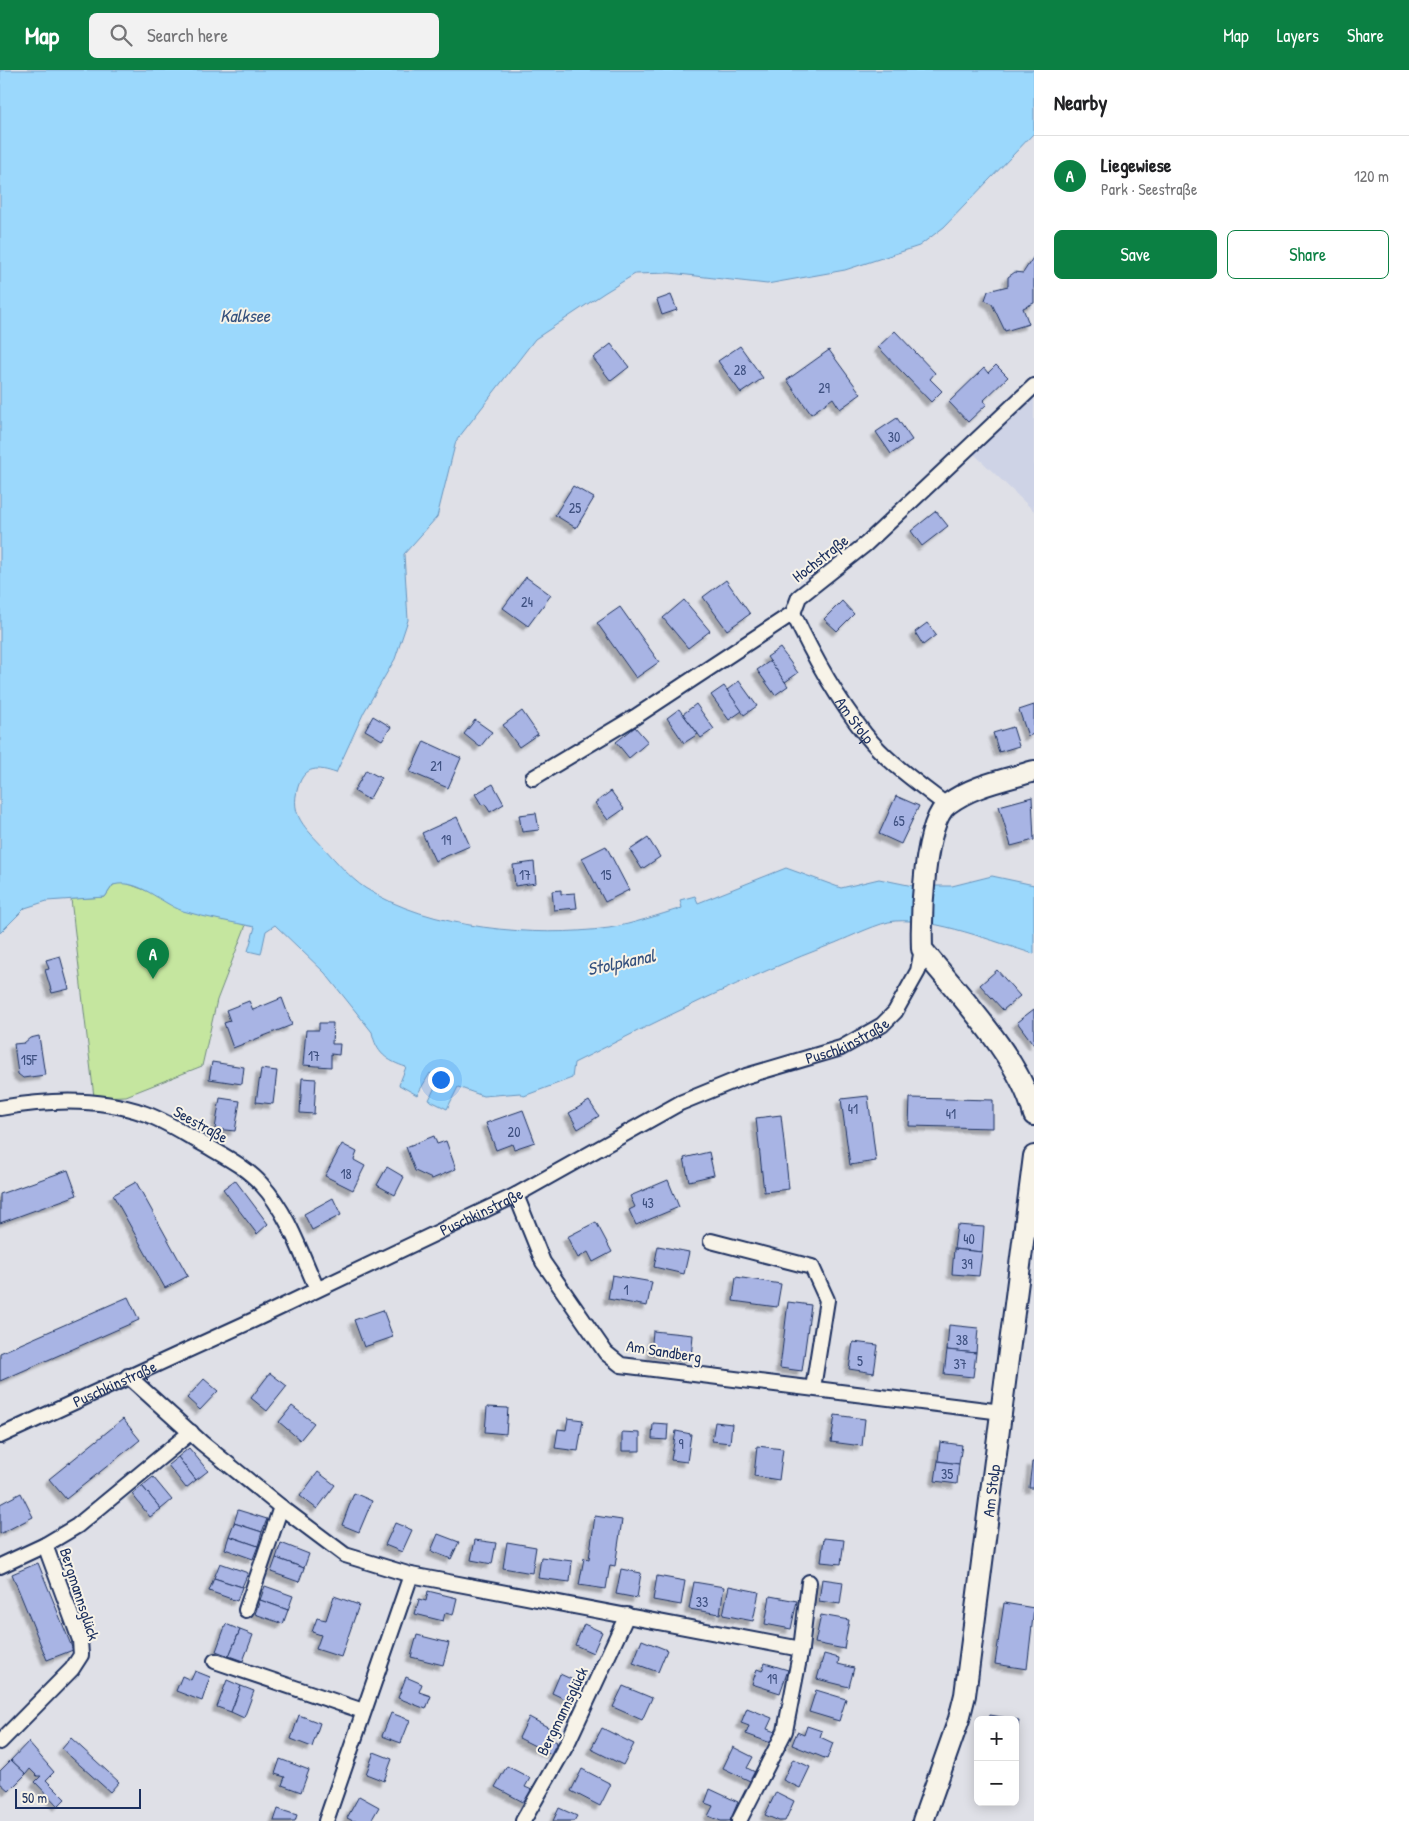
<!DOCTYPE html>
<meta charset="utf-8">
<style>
:root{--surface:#fff;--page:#f2f2f2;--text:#202124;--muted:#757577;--line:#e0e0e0;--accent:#0b8043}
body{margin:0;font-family:"Patrick Hand",sans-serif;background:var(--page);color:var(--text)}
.controls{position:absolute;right:15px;bottom:15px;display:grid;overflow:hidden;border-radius:8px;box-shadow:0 2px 12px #0003}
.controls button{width:45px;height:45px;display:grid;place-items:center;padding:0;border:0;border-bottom:1px solid var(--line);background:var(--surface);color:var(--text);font:25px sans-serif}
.scale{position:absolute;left:15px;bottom:12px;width:126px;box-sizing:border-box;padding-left:5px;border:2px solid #1b2f5e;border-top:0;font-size:14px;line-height:18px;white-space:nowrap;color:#1b2f5e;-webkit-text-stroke:4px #f7f3e8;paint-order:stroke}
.you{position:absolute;left:440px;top:1009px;width:18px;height:18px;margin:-12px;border:4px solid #fff;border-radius:50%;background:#1a73e8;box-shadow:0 0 0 8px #1a73e833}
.badge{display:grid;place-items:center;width:32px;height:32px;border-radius:50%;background:var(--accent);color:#fff;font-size:16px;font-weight:700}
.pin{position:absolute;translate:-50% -41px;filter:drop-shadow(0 1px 2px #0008)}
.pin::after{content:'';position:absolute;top:26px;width:18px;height:15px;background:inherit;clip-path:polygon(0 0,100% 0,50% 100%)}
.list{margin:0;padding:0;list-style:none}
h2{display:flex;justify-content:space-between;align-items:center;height:65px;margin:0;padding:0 20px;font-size:21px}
h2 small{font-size:16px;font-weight:400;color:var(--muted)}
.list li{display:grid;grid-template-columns:32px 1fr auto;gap:15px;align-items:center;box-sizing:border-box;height:80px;padding:0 20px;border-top:1px solid var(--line)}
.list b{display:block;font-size:19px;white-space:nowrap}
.list p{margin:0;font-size:16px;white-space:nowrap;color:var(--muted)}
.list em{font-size:16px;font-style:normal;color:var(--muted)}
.actions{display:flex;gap:10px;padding:15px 20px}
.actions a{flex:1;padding:11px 0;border:1px solid var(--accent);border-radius:8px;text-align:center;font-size:18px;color:var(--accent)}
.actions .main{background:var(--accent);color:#fff}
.icon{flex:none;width:28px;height:28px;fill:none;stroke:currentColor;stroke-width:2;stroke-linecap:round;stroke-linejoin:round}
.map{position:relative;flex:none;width:1034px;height:1751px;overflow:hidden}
header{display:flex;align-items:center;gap:30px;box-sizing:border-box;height:70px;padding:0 25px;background:var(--accent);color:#fff}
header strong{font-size:24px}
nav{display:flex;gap:28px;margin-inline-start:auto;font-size:18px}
.search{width:350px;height:45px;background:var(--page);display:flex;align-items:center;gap:12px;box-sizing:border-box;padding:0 18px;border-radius:8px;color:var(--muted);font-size:19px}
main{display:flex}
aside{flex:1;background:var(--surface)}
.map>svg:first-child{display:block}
</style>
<header>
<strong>Map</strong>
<div class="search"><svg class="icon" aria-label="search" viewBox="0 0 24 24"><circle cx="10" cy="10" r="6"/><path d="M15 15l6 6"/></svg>Search here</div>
<nav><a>Map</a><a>Layers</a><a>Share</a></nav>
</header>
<main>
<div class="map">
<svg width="1034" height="1751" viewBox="0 0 1034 1751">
<defs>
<filter id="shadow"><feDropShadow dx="-4.5" dy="4.5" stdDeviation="1" flood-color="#0004"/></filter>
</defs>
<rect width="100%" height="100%" fill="#dfe0e7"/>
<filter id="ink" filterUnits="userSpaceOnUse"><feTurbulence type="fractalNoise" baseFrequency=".02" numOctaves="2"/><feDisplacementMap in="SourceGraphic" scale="10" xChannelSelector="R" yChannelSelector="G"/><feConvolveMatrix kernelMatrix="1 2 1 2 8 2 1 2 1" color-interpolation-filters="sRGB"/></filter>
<g filter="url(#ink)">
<polygon fill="#ced3e6" points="1034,324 1034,441 972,382"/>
<polygon fill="#c5e69f" stroke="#708a7e" points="123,812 153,823 182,840 246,855 217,930 202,996 126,1026 94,1027 71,829 105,827 113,815"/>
<path fill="#9bd8fc" stroke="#6894bd" d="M0,0h1034v63l-90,94 -25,19 -74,24 -78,14 -97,-11 -35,1 -31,19 -69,46 -79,102 -19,76 -33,37 4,66 -13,39 -31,53 -28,61c-18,-6 -31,-8 -38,14 -9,29 8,41 26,61 12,13 26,30 41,40 64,41 170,50 244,40 24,-4 49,-13 73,-20l-2,-8 15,-4 3,7 88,-35 55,20 38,-9 34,7h39l40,-10 42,9v69c-39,-12 -99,-36 -139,-33 -15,1 -45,16 -60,22 -90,34 -176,77 -261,120l-2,15 -48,18 -4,-3 -37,3 -25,-9 -11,22 -18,-9 10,-22 -9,-5 -13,22 -18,-10 7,-18c-19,-6 -30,-14 -34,-35l-47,-59 -50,-48 -9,6 -5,23 -13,-3 7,-24c-23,-5 -49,-9 -72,-16 -23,-8 -44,-33 -70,-26l-8,12 -58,4 -22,7 -25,25z"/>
<g fill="#a8b4e4" stroke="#1b2f5e" filter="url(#shadow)">
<polygon points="1034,186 1034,233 1023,238 1029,254 1005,261 992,234 985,230 988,221 1008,216 1008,207 1015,202 1023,203"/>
<polygon points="671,225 677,240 662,245 657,230"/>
<polygon points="895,261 935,303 930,309 942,321 931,332 878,277"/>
<polygon points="611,274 629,297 611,311 593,288"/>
<polygon points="740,276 763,308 741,323 718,291"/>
<polygon points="829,280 861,324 840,339 833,328 811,344 787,310"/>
<polygon points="996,295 1008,307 983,331 987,334 968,352 949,332 984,298 988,303"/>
<polygon points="897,348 912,370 891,384 876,362"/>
<polygon points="573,416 594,428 576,458 555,445"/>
<polygon points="936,441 948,456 922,476 911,461"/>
<polygon points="526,507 551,525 528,556 503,538"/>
<polygon points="726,510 750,544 727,560 703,527"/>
<polygon points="684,530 710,561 688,578 663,548"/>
<polygon points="842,531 854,544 837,561 824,549"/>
<polygon points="620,537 659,592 636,608 597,553"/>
<polygon points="927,553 936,565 923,575 915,562"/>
<polygon points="780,578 798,603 785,612 767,587"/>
<polygon points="770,591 788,616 775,625 757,600"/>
<polygon points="739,611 757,636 744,645 727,620"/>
<polygon points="724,616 742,641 729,650 711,625"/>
<polygon points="696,634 714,659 701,668 683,644"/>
<polygon points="1034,635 1034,664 1028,666 1019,640"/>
<polygon points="679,639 698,664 684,673 667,648"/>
<polygon points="522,641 538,664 519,677 503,655"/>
<polygon points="373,646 391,657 382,670 365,660"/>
<polygon points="475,650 492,662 480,677 464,664"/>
<polygon points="635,657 648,672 629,688 616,672"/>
<polygon points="1013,657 1019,676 999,682 993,663"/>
<polygon points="424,671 461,688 448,718 410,702"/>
<polygon points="366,700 381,708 369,730 354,721"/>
<polygon points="493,714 504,734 490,742 485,734 482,735 475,724"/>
<polygon points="611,721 624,739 608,750 595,733"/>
<polygon points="896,726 919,736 901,774 879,764"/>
<polygon points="1032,727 1034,770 1011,776 999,736"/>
<polygon points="536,743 539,760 522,762 519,745"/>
<polygon points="457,747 470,776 435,791 422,763"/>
<polygon points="648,768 660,787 642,799 630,780"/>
<polygon points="606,776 629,820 605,832 582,788"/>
<polygon points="534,792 536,813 515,816 513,795"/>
<polygon points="561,820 561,824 575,823 577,838 554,840 552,821"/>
<polygon points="60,886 69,919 52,923 45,900 49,899 46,890"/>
<polygon points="997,900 1020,926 1003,940 980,915"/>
<polygon points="282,928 292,955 233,978 224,953 230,951 226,940 249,931 253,940"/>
<polygon points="1034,939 1034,975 1017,952"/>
<polygon points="319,953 333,953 332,974 340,974 339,985 331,984 331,997 303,995 306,960 319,960"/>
<polygon points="39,966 45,1005 23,1008 18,1004 14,974 24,973 30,968"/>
<polygon points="212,992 244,997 242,1014 209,1009"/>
<polygon points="261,999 277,1001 273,1034 256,1032"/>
<polygon points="302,1008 316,1009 314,1044 300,1043"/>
<polygon points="868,1026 876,1091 850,1095 841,1029"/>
<polygon points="220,1028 240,1031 235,1061 215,1059"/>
<polygon points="910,1028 993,1030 993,1058 909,1056"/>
<polygon points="589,1031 599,1046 578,1059 569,1043"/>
<polygon points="523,1040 535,1072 514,1079 512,1074 496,1080 486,1053"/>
<polygon points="781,1045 789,1119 764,1122 756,1048"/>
<polygon points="434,1066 437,1074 446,1071 456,1099 432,1109 415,1101 406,1077"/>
<polygon points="342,1074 357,1082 354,1090 365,1096 353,1120 325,1106"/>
<polygon points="709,1082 714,1105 689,1111 684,1088"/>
<polygon points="387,1097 404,1107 395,1125 377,1115"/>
<polygon points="68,1100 77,1125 0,1153 0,1124"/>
<polygon points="235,1110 268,1154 257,1164 223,1119"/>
<polygon points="668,1110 679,1137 636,1155 629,1140 635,1137 630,1126"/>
<polygon points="136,1112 188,1206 165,1218 113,1125"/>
<polygon points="333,1128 341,1145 312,1160 304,1144"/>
<polygon points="596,1152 612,1182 593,1192 588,1182 578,1188 567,1167"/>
<polygon points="957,1155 984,1157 982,1182 954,1179"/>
<polygon points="658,1176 689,1182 684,1204 654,1197"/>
<polygon points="954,1179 982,1182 979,1206 952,1204"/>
<polygon points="612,1205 652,1212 647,1236 608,1229"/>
<polygon points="736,1207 781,1214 777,1237 733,1231"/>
<polygon points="128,1227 139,1250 0,1311 0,1283"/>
<polygon points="788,1232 811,1235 802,1301 780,1298"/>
<polygon points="383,1240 393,1267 364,1277 354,1250"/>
<polygon points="949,1255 978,1258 976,1283 947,1280"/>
<polygon points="653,1261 693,1265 691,1288 651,1284"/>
<polygon points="853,1272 878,1275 874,1303 849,1299"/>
<polygon points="947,1280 976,1283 973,1307 944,1304"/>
<polygon points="270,1303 287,1316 267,1341 251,1328"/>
<polygon points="204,1309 218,1321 200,1340 187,1328"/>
<polygon points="292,1336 314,1353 300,1370 279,1352"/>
<polygon points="487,1337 508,1338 506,1364 485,1362"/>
<polygon points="835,1345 865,1349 862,1376 831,1372"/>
<polygon points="568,1348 583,1350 578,1381 555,1378 558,1359 566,1360"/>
<polygon points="123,1349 140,1370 66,1429 49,1409"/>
<polygon points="715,1352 732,1354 730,1373 712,1371"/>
<polygon points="653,1353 668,1354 667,1370 652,1369"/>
<polygon points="676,1361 691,1364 687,1392 671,1390"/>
<polygon points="622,1362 640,1363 640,1381 622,1381"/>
<polygon points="940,1372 962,1375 959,1394 938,1391"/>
<polygon points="757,1376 783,1379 779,1410 754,1406"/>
<polygon points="189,1378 208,1401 196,1410 178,1387"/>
<polygon points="178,1387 196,1410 186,1418 168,1395"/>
<polygon points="938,1391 959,1394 957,1414 935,1411"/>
<polygon points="1032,1392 1034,1392 1034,1418 1029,1418"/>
<polygon points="318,1402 335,1415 317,1439 300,1426"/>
<polygon points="153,1407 172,1430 161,1439 142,1416"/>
<polygon points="142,1416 161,1439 150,1447 132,1424"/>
<polygon points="21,1423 33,1447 0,1464 0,1434"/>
<polygon points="354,1423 372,1431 359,1462 342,1455"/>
<polygon points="238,1440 267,1449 262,1462 234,1453"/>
<polygon points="595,1446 622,1450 615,1496 610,1495 606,1519 579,1515 584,1488 589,1489"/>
<polygon points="234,1453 262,1462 258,1476 229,1466"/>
<polygon points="395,1453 412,1460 402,1482 385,1475"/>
<polygon points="438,1464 459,1472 451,1489 431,1481"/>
<polygon points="229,1466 258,1476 253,1489 225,1479"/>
<polygon points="824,1468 844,1470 841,1494 821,1492"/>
<polygon points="475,1470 496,1473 492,1494 471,1490"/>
<polygon points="507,1472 536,1477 532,1503 503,1498"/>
<polygon points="281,1473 309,1484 304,1498 276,1488"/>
<polygon points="541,1487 572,1491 570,1512 538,1508"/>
<polygon points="276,1488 304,1498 299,1512 271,1502"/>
<polygon points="38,1493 73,1580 47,1590 12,1504"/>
<polygon points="220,1493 248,1503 242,1517 214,1508"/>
<polygon points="621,1499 641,1503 637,1528 616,1524"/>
<polygon points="657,1506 685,1511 681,1535 653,1530"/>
<polygon points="214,1508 242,1517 237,1531 209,1521"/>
<polygon points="822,1509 843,1512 840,1534 819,1531"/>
<polygon points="694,1512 724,1517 720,1544 689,1539"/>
<polygon points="265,1516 293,1526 288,1540 260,1530"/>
<polygon points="729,1516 759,1522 753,1551 723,1545"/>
<polygon points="428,1521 457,1528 453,1545 445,1543 443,1551 415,1544 419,1529 426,1531"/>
<polygon points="334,1526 359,1535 341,1587 316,1579 321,1565 312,1562 317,1548 326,1550"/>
<polygon points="770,1526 797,1531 791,1559 765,1554"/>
<polygon points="260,1530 288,1540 283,1554 255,1544"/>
<polygon points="1004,1533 1034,1538 1027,1599 995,1594"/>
<polygon points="821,1545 849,1550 844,1579 815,1573"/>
<polygon points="226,1554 240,1560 229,1586 216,1581"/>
<polygon points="584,1554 602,1562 593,1583 575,1575"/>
<polygon points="240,1560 253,1565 243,1591 229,1586"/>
<polygon points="417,1565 449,1573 443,1595 411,1587"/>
<polygon points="642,1570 667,1580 658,1602 633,1593"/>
<polygon points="824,1584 839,1588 838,1594 854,1598 849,1617 817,1609"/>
<polygon points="765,1593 788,1600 780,1623 752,1614 757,1599 762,1601"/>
<polygon points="195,1601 210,1607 202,1631 176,1621 182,1606 191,1610"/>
<polygon points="560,1604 580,1613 571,1632 552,1623"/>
<polygon points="406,1607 422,1614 419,1622 431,1626 426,1639 398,1628"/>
<polygon points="227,1610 241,1616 231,1642 217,1637"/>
<polygon points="241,1616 254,1621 244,1648 231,1642"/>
<polygon points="623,1616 652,1628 642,1650 613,1637"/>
<polygon points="816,1620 846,1629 839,1651 809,1642"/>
<polygon points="747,1638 772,1648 767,1659 775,1662 771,1673 746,1664 749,1656 741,1653"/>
<polygon points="391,1643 410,1650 401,1673 382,1666"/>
<polygon points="299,1645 320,1653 312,1677 291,1669"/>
<polygon points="990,1645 1019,1650 1015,1673 1015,1650 989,1650"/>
<polygon points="529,1647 555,1661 551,1669 557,1672 551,1684 519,1668"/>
<polygon points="807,1656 822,1661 820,1667 833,1673 827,1689 792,1675 797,1662 804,1665"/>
<polygon points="602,1658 634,1674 623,1695 591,1679"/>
<polygon points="71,1668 119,1712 110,1722 62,1679"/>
<polygon points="28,1672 54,1702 46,1710 65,1729 58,1736 35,1712 41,1706 37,1706 30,1699 26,1704 11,1690"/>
<polygon points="733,1677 753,1687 747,1698 757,1703 752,1712 723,1698"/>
<polygon points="374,1682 392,1689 384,1711 366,1704"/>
<polygon points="280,1689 309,1700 301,1722 282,1715 285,1707 275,1704"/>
<polygon points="793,1689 810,1697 800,1718 783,1710"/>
<polygon points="11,1690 26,1704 9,1721 0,1713 0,1701"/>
<polygon points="507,1696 530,1708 525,1717 532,1720 525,1733 495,1717"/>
<polygon points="582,1699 611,1714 600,1736 571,1721"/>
<polygon points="710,1719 738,1732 730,1751 721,1751 708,1746 713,1736 705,1733"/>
<polygon points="776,1722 794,1731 785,1751 779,1751 765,1745"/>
<polygon points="359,1726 379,1737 371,1751 353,1751 347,1748"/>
<polygon points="559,1738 577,1746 574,1751 553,1751"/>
<polygon points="278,1739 297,1745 295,1751 274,1751"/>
</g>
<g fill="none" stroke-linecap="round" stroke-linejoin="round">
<defs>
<g id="street">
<path id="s1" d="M793,543c20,43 42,83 72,121 22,28 53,49 81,71"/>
<polyline points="533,708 635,647 793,543 799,527 866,474 1034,316"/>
<path d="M0,1038c46,-8 98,-11 143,5 22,7 43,22 64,33 19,11 40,22 55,39 26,28 39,69 55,104"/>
<polyline points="516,1125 543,1192 606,1283 621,1295 1002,1342"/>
<polyline points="711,1171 812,1197 827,1230 813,1318"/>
<polyline points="128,1306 202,1373 281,1437 345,1485 411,1505 801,1579"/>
<path id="s2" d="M0,1366l260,-119 256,-122 164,-92 66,-27 95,-28 41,-23 13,-13 23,-41 4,-22"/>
<polyline points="0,1496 45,1475 77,1456 191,1362"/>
<polyline points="246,1540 281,1437"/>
<polyline points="215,1591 363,1641"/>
<polyline points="0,1672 72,1599 81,1585 80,1570 45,1475"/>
<polyline points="326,1751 411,1505"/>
<polyline points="523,1751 567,1674 627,1545"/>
<polyline points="739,1751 785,1661 801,1579 809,1512"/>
</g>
<g id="secondary">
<path d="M1034,701c-29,9 -61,14 -86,33 -25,18 -27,114 -26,145 36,45 99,110 112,166"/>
<path id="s3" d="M923,1751l36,-102 6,-24 69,-539"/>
</g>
</defs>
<use href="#street" stroke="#1b2f5e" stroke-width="18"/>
<use href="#secondary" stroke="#1b2f5e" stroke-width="24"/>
<use href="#street" stroke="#f7f3e8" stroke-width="14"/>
<use href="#secondary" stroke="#f7f3e8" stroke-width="20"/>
</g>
</g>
<g text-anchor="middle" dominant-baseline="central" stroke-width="4" stroke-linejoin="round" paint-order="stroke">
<g font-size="14" fill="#3e5080">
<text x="740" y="299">28</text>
<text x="824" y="317">29</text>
<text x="894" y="366">30</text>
<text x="575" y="437">25</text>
<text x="527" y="531">24</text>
<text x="436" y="695">21</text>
<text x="899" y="750">65</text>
<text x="446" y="769">19</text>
<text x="525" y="804">17</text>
<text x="606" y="804">15</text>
<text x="314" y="985">17</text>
<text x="29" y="989">15F</text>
<text x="853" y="1038">41</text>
<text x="951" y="1043">41</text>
<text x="514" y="1061">20</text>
<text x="346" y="1103">18</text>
<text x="648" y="1132">43</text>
<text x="969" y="1168">40</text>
<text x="967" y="1193">39</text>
<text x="626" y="1219">1</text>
<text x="962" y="1269">38</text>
<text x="860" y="1290">5</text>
<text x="960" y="1293">37</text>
<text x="681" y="1373">9</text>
<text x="947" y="1403">35</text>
<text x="702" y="1531">33</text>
<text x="772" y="1608">19</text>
</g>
<g font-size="16" fill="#1b2f5e" stroke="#f7f3e8">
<text transform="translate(820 488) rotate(-38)">Hochstraße</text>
<text stroke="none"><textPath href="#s1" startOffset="124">Am Stolp</textPath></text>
<text stroke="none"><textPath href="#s2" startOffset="936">Puschkinstraße</textPath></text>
<text transform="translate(201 1054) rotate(29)">Seestraße</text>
<text stroke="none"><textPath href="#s2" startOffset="531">Puschkinstraße</textPath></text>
<text transform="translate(664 1281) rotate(9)">Am Sandberg</text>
<text stroke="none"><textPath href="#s2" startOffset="126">Puschkinstraße</textPath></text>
<text stroke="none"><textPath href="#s3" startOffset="339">Am Stolp</textPath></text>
<text transform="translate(80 1524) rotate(72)">Bergmannsglück</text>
<text transform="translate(562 1641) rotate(-64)">Bergmannsglück</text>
</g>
<g font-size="18" font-style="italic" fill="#35517e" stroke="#f7f3e8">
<text x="245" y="245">Kalksee</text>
<text transform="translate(621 892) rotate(-12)">Stolpkanal</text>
</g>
</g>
</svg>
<div class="controls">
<button>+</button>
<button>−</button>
</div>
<div class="scale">50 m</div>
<div class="you"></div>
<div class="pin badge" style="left:153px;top:909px">A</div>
</div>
<aside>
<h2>Nearby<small></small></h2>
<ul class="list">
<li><span class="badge">A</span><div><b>Liegewiese</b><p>Park · Seestraße</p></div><em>120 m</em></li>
</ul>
<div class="actions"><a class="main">Save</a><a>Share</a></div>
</aside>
</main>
